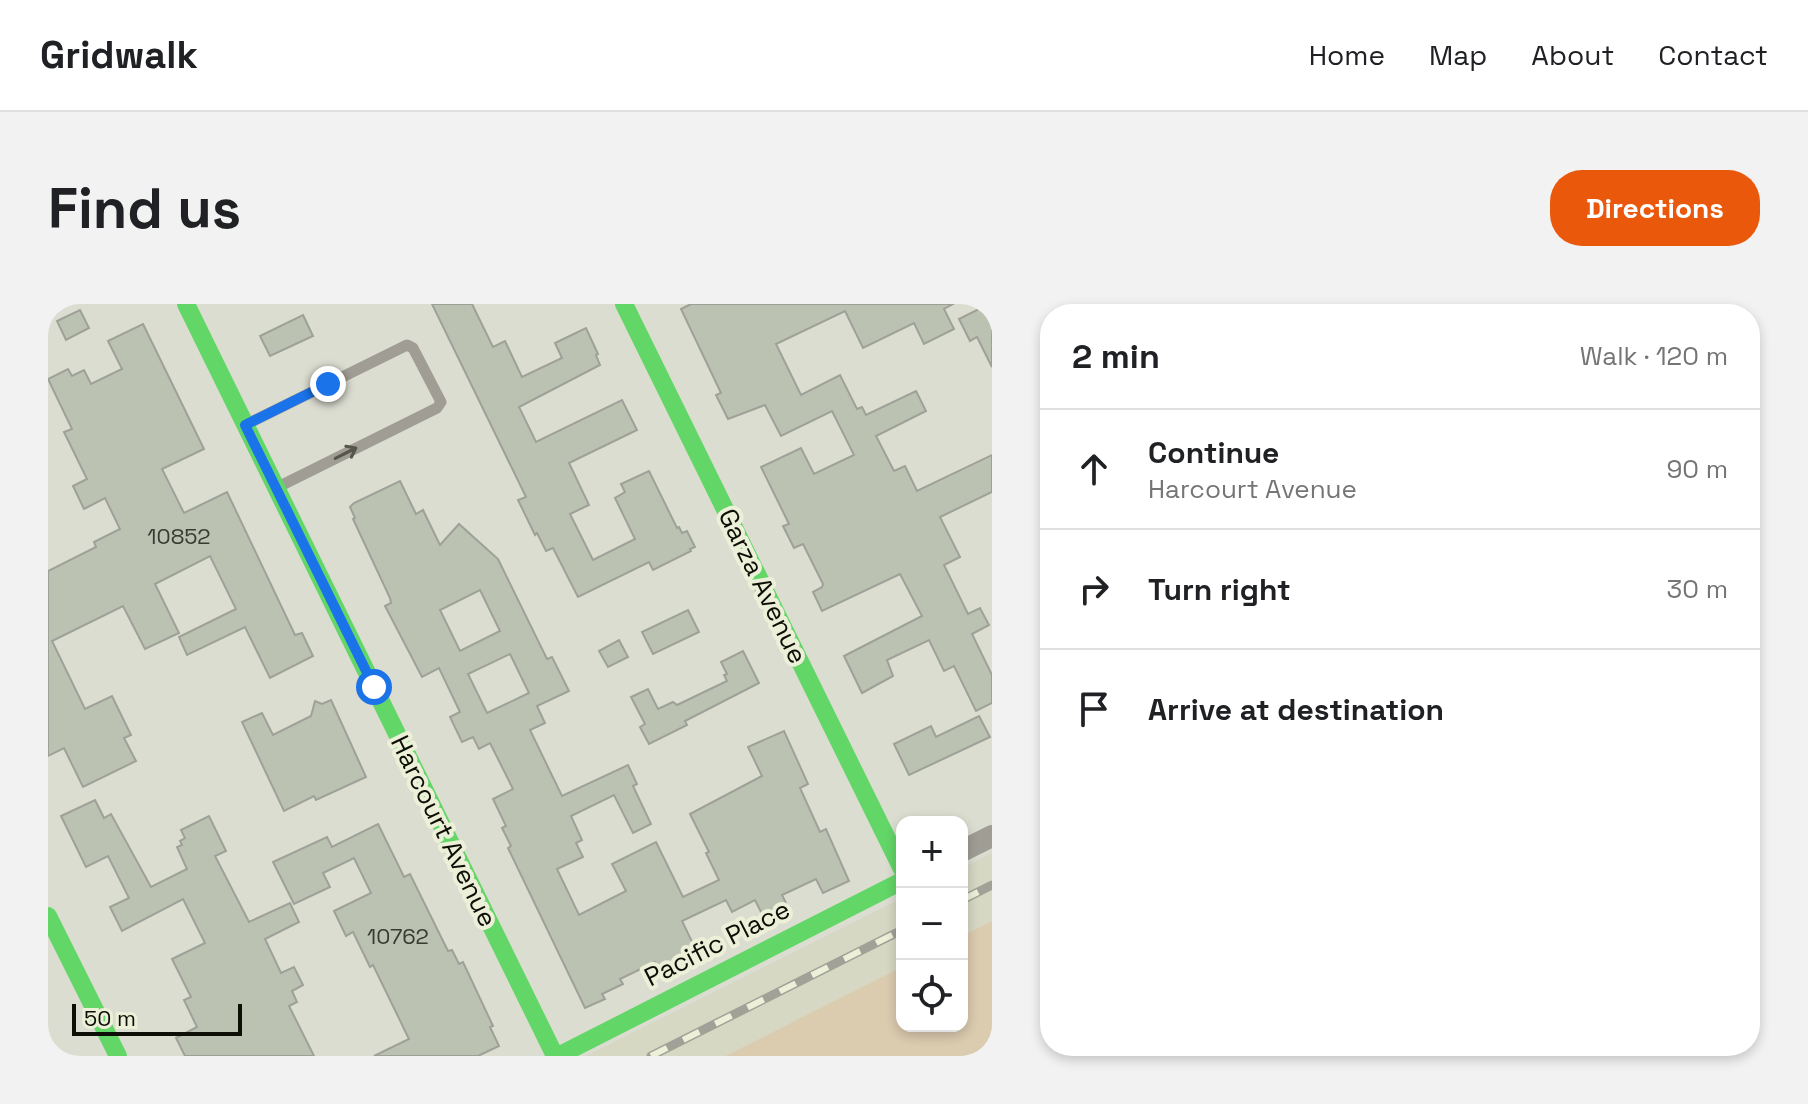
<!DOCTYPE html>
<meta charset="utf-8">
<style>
:root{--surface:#fff;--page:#f2f2f2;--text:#202124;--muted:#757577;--line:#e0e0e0;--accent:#ea580c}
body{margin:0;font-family:"Space Grotesk",sans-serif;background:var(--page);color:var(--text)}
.controls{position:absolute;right:24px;bottom:24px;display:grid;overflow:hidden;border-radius:16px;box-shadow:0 4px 12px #0003}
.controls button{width:72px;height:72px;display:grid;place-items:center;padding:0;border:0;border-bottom:2px solid var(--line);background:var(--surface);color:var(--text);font:40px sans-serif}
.scale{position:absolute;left:24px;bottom:20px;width:170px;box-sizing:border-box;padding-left:8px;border:4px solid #0d0e06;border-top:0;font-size:22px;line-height:28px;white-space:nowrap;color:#0d0e06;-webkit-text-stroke:6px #edf0d8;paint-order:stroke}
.stop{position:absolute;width:24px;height:24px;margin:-18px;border:6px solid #1a73e8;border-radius:50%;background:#fff}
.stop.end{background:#1a73e8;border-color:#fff;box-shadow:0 2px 8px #0008}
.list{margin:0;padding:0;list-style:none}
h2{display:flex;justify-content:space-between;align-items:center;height:104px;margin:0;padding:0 32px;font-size:34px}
h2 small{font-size:26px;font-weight:400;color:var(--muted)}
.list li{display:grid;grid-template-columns:52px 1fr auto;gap:24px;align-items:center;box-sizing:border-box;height:120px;padding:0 32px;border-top:2px solid var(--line)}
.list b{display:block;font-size:30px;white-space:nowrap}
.list p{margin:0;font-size:26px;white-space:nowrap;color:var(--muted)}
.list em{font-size:26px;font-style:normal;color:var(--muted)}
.icon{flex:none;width:44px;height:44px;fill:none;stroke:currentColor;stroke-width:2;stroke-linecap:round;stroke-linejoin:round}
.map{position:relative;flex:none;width:944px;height:752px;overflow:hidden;border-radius:32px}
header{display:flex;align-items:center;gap:48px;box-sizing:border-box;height:112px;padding:0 40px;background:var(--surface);border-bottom:2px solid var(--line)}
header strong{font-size:38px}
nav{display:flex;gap:44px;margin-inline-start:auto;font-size:28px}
.intro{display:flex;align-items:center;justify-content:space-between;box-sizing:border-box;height:192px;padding:0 48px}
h1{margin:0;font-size:56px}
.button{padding:20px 36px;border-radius:32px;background:var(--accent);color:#fff;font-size:28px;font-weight:700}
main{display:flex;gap:48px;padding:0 48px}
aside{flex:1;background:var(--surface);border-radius:32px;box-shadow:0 4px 12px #0003}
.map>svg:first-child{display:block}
</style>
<header>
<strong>Gridwalk</strong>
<nav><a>Home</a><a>Map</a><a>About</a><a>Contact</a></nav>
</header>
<div class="intro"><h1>Find us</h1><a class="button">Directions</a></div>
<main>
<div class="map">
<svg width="944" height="752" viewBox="0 0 944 752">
<rect width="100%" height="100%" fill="#dcddd1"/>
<g fill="#d6d8c3">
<polygon points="944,549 944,617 914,632 914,564"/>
<polygon points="854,594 854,663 677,752 538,752"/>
</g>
<polygon fill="#dbcbaf" points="944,617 944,752 677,752 854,663 854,722 914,722 914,632"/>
<g fill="#bbc2b1" stroke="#9ea198" stroke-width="2" fill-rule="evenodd">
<polygon points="384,0 424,0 445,43 457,37 474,73 514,54 507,39 538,24 550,50 548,51 552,61 471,103 488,138 574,96 589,126 521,159 541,201 522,210 545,256 587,235 567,194 577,188 573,180 601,167 629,224 631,223 634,229 639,227 647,243 642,245 643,247 605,266 601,258 530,293 505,244 498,247 489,229 487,231 470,196 478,193"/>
<polygon points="643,0 905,0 896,5 906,25 876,40 866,19 815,44 797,7 728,40 753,91 792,71 809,105 814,103 818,111 868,87 878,107 828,132 846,167 857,162 869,187 944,151 944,188 892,213 912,253 896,261 920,310 932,304 941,321 924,330 944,371 944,399 928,407 906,362 896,367 881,336 839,356 845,372 814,389 796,352 874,312 852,270 774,307 765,288 774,283 775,280 755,240 746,244 735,222 741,220 713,163 753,144 766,170 806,151 784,107 733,132 717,101 680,115 668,91 673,89 633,5"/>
<polygon points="941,0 944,0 944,63 929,33 922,37 911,15"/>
<polygon points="32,6 41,24 18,36 9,17"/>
<polygon points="255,11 265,32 222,52 212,32"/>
<polygon points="95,20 156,145 114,165 136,209 179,188 247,331 254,329 265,352 222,374 197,323 139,351 131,333 188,305 162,252 107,280 131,329 97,345 75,302 4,337 37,405 64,392 83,431 76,434 88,457 35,483 16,444 0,452 0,267 48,243 46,238 72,225 57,194 36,205 25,182 39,175 16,128 24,125 0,75 20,65 24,72 36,66 43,80 74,65 60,37"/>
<path d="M352,177l16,33 7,-4 17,35 19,-21 39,35 49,100 5,-2 17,34 -32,15 8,17 -15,7 32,66 66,-31 9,19 -4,2 18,38 -18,9 -19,-38 -43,21 11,24 -6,3 7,14 -26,12 22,46 47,-24 -14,-27 44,-22 27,55 36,-17 -13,-27 3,-1 -19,-38 72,-38 -14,-29 36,-16 24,53 -8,4 20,44 6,-3 23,52 -26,12 -7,-14 -34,16 4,8 -24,11 -7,-14 -23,12 -6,-12 -44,21 15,31 -32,17 -2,-6 -6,3 -2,-4 -35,17 3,5 -21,10 3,5 -20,9 -77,-160 3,-2 -9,-18 4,-2 -13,-27 20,-10 -23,-46 -11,6 -6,-12 -11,5 -12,-25 10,-5 -21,-44 -17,9 -37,-71 6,-3 -1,-5 -37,-79 2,-1 -5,-11 4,-4zM432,286l20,41 -40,20 -20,-41zM462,350l19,39 -42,20 -19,-39z"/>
<polygon points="640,306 651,328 605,350 594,328"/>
<polygon points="571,336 580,353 560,363 551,347"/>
<polygon points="695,347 711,379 637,417 639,421 601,440 592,423 597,420 583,393 600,385 610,405 625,398 629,401 679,377 676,371 679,370 673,358"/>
<polygon points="283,396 318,473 268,496 266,492 236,507 194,418 214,409 225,431 263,412 267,397 274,400"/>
<polygon points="931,412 942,433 861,471 846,440 883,422 888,433"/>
<polygon points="47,496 56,514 63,510 103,583 139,565 129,543 134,541 132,537 137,534 133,526 161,512 178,547 167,552 201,618 242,599 251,618 217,635 233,669 246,663 255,681 244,687 249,698 241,702 266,752 137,752 128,734 149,723 136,696 143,693 124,655 157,639 135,595 74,627 62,603 81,594 60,552 38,563 13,512"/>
<polygon points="330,520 356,573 362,570 400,647 404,646 411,660 415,658 445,722 442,723 451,742 430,752 326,752 361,735 325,661 322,663 305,628 298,632 286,607 323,589 306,554 275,569 282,583 246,600 225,558 279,533 284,543"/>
</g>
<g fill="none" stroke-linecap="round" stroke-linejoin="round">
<polyline stroke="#a09d94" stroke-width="11" points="201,119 359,41 365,44 393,98 389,104 232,182"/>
<polyline stroke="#a09d94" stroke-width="22" points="914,547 944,532"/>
<g stroke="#63d668" stroke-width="18">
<polyline points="138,0 507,752"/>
<polyline points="576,0 854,565"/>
<polyline points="0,612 70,752"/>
<polyline points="510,752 854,577"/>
</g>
<defs>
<g id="rail">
<polyline points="914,596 944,581"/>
<polyline points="603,752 854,626"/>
</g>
</defs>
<use href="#rail" stroke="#a1a198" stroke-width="9"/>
<use href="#rail" stroke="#edf0d8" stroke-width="6" stroke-dasharray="18" stroke-linecap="butt"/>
</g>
<defs><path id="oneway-shaft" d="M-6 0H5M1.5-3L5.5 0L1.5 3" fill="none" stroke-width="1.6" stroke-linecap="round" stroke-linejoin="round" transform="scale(2)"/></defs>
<use stroke="#56564d" href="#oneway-shaft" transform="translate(298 149) rotate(-27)"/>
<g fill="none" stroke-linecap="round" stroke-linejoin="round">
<polyline stroke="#1a73e8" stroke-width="10" points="280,80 197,121 326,383"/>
</g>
<g text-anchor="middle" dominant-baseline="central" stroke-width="8" stroke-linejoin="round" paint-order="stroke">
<g font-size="22" fill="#383b31">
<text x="131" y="232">10852</text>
<text x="350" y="632">10762</text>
</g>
<g font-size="26" fill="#0d0e06" stroke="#edf0d8">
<text transform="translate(715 282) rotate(64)">Garza Avenue</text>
<text transform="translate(396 527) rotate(64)">Harcourt Avenue</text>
<text transform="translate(669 639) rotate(-27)">Pacific Place</text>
</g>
</g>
</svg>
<div class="controls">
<button>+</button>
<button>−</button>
<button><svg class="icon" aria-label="locate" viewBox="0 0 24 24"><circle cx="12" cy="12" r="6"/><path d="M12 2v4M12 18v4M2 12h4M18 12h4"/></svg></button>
</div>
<div class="scale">50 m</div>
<div class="stop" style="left:326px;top:383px"></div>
<div class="stop end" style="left:280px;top:80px"></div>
</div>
<aside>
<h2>2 min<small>Walk · 120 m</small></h2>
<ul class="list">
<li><svg class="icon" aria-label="ahead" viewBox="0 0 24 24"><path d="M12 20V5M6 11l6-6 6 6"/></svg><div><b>Continue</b><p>Harcourt Avenue</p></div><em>90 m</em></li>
<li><svg class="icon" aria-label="right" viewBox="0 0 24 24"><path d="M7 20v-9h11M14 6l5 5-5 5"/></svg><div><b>Turn right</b></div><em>30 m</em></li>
<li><svg class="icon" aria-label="arrive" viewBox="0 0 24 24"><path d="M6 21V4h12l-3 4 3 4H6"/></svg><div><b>Arrive at destination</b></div></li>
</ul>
</aside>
</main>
